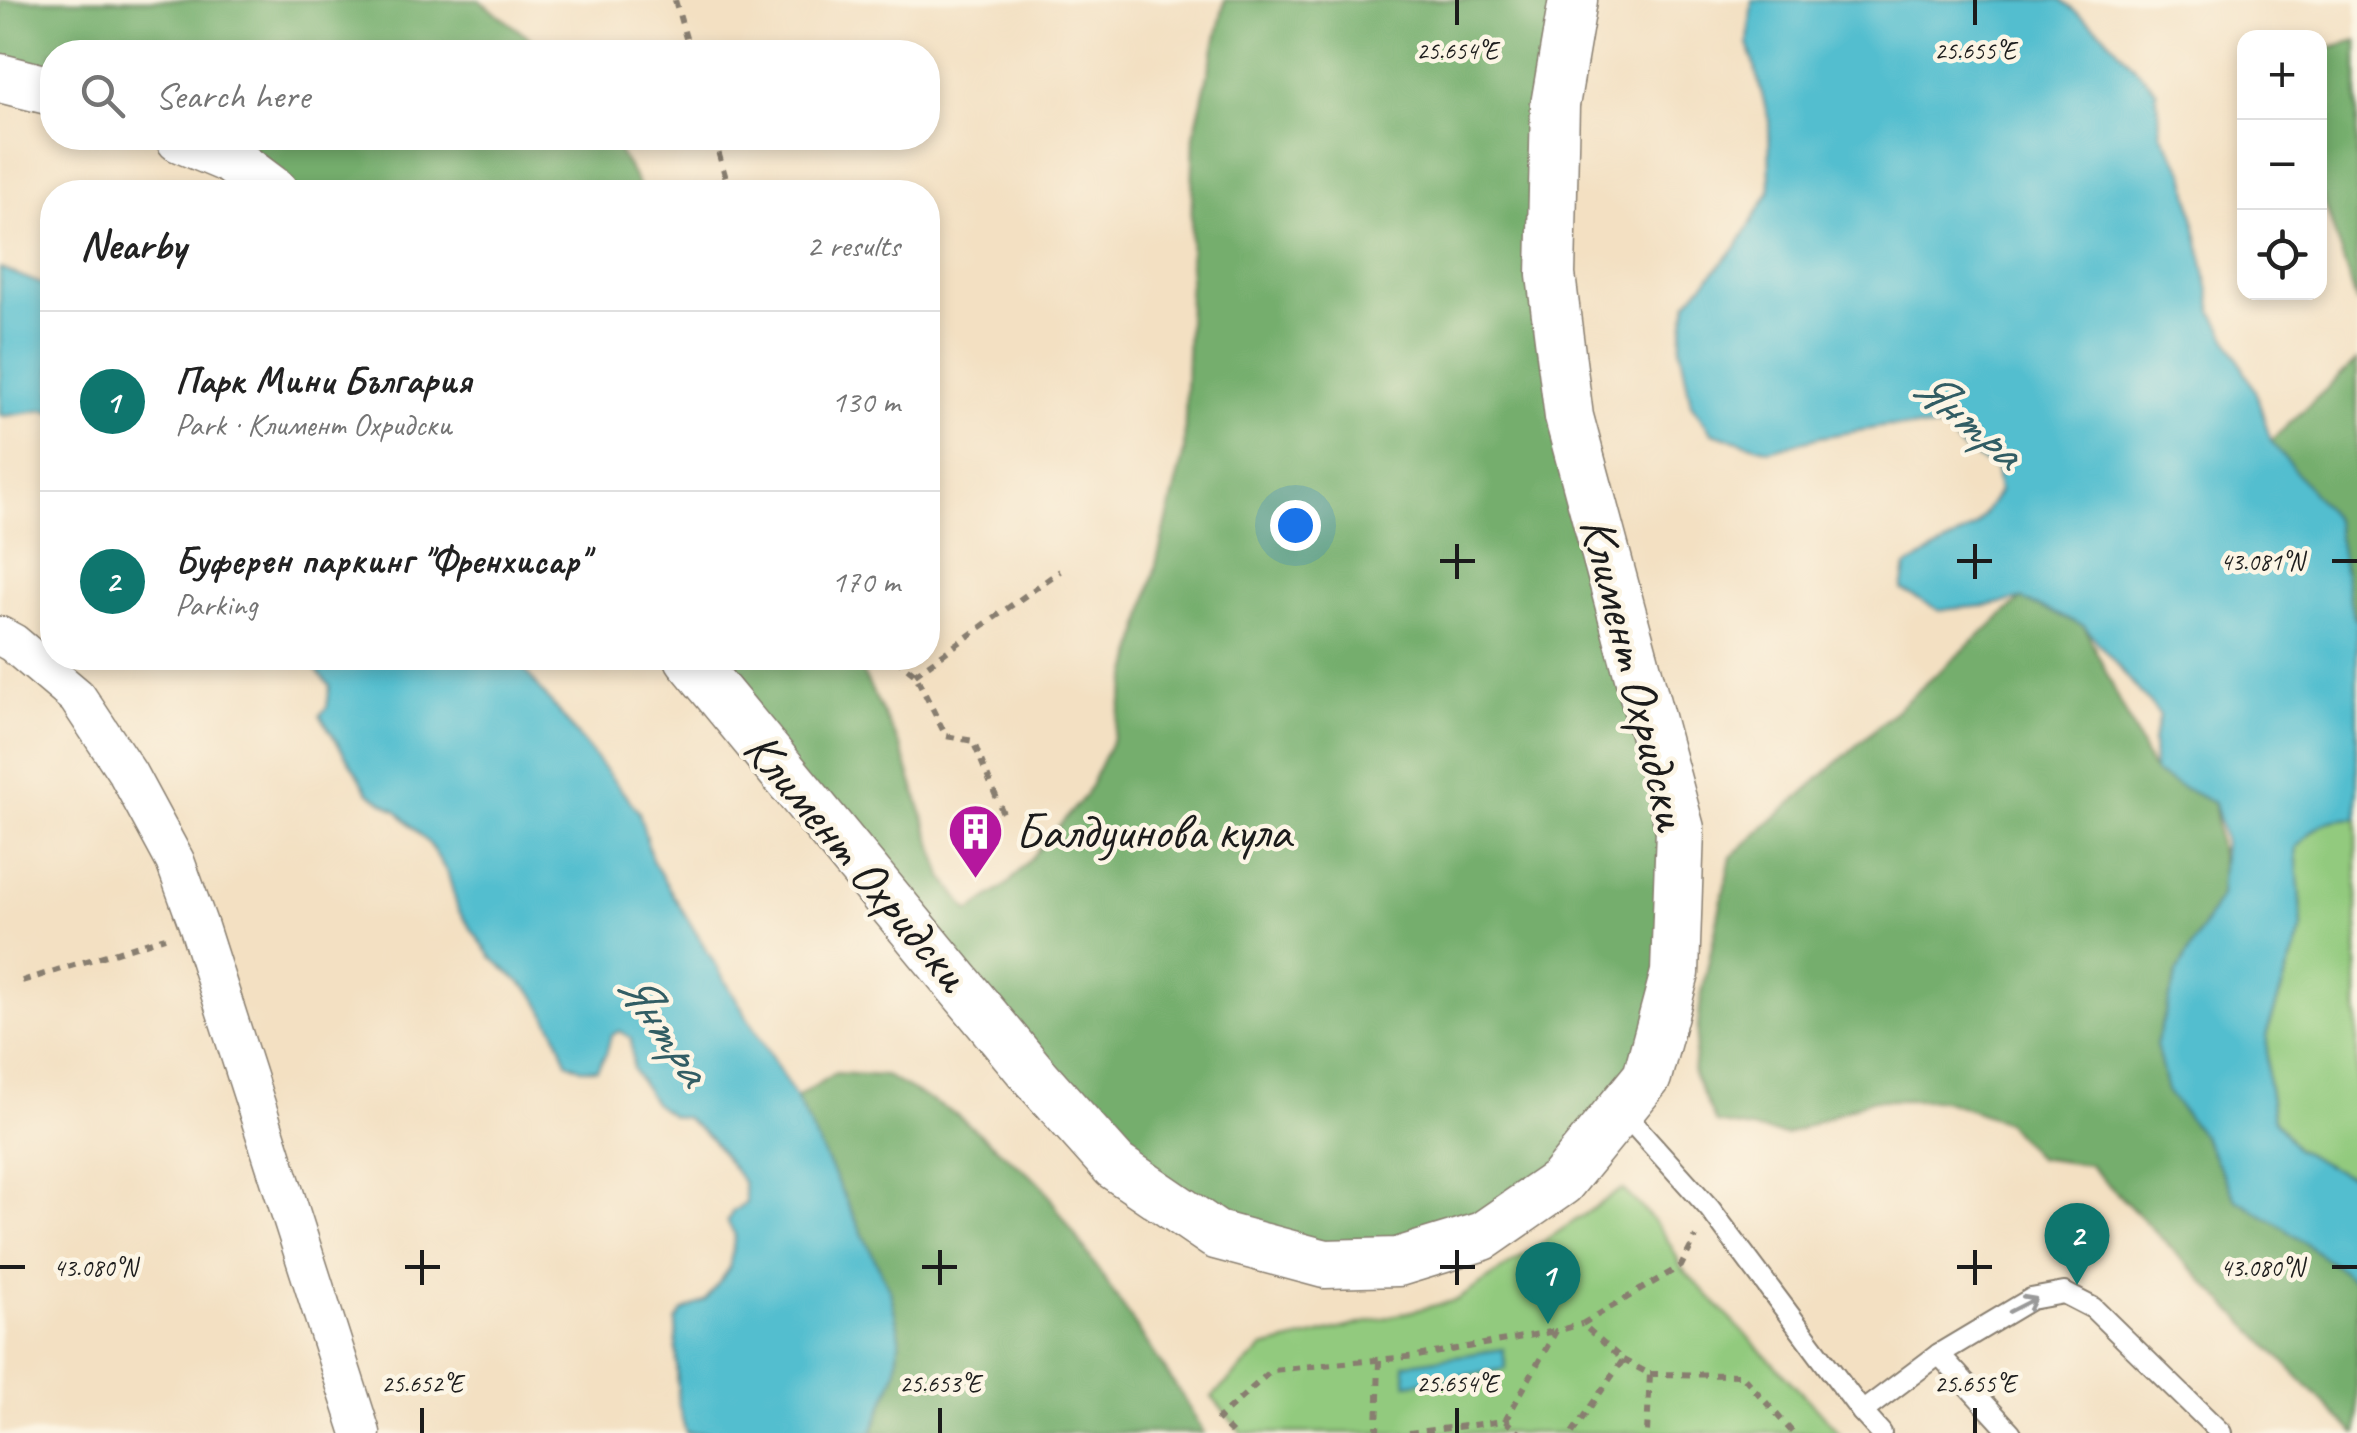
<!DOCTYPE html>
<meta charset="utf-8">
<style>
:root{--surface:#fff;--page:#f6f6f6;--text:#222;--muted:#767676;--line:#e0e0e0;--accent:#0f766e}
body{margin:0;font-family:Caveat,sans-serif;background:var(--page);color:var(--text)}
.controls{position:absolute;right:30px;top:30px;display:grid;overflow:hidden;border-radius:20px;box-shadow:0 5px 15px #0003}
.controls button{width:90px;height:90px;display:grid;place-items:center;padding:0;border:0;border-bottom:2px solid var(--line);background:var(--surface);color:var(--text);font:50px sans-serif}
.you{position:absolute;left:1295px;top:525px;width:35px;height:35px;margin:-25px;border:8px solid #fff;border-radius:50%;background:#1a73e8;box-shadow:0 0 0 15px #1a73e833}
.badge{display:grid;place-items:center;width:65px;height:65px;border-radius:50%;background:var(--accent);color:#fff;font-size:32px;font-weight:700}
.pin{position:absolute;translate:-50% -82px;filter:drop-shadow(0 2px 5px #0008)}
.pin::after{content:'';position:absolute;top:52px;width:35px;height:30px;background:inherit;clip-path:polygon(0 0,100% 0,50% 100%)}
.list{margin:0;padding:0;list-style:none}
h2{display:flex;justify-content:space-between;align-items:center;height:130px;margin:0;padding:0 40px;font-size:42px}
h2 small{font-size:32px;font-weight:400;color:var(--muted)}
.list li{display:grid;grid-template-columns:65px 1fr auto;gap:30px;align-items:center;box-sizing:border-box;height:180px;padding:0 40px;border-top:2px solid var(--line)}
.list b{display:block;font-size:38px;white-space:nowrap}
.list p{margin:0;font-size:32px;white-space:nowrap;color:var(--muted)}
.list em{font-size:32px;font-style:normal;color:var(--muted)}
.icon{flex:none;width:55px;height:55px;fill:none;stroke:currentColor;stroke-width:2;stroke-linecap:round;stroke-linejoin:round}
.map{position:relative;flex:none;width:2357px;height:1433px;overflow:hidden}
.search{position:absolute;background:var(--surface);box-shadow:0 5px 15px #0003;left:40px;top:40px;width:900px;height:110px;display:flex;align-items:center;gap:25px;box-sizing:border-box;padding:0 35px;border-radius:40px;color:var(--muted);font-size:38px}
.panel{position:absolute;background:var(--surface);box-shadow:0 5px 15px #0003;left:40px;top:180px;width:900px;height:490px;border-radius:40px}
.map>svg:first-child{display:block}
</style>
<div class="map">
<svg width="2357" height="1433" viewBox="0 0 2357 1433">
<rect width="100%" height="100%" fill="#fcf5e5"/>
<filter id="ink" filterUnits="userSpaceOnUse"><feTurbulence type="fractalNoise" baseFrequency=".01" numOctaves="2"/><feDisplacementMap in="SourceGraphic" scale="20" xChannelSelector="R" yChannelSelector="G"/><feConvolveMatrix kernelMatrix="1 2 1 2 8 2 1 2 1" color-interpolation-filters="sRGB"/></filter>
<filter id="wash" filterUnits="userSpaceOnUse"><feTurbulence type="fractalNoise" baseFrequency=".0048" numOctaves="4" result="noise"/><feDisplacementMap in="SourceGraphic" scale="40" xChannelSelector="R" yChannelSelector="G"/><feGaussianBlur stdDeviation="2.25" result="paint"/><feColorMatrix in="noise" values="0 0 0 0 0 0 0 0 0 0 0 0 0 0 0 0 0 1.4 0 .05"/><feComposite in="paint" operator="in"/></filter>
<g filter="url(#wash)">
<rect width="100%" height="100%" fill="#f3e0c2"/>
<g fill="#92ca7e" stroke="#57734d" stroke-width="2.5">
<path d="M2357,818v359l-15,-4 -46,-24 -22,-30 -7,-42v-44l35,-105 -6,-80c25,-26 25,-28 61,-30z"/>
<path d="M1622,1189c24,22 47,46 59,78l159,166h-598l-30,-36 51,-49 194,-48z"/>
</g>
<g fill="#75ae6d" stroke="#486544" stroke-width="2.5">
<polygon points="0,0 479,0 548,52 52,52 52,91 0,78"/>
<polygon points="1225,0 1573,0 1551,275 1680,829 1647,1077 1483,1236 1325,1264 1115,1166 689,658 855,658 901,748 943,877 969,912 1009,883 1085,796 1113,738 1184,452 1194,135"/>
<polygon points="2357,40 2357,303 2320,189 2320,50"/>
<polygon points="180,138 611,138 643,192 274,192"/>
<polygon points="2357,360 2357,623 2271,441"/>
<polygon points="2021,599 2084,626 2154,773 2214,803 2236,990 2261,1105 2357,1268 2357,1433 2354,1433 2089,1165 2037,1158 2006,1122 1943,1100 1870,1100 1786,1135 1716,1123 1693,1073 1701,998 1731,857"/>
<polygon points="835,1073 886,1076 957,1115 1041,1184 1183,1397 1204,1433 872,1433 896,1371 900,1336 890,1291 796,1098"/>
</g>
<g fill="#53becf" stroke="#386d76" stroke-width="2.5">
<path d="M1752,0h308l42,32 54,58 5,43 24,40 28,138 43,82 15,48 64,79 18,96 4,7v195c-35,2 -37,4 -61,30l6,80 -35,105v44l7,42 22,30 46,24 15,4v105l-70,-52 -51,-31 -33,-62 -36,-46 -11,-47 21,-71 43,-77 4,-57 -10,-36 -60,-30 -1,-32 7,-25 -76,-90 -63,-27 -35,7 -47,4 -37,-20 4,-23 70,-41 23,-34 -3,-23 -32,-19 -21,-21 -55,-3 -68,11 -51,13 -57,-17 -21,-29 -11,-57 7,-45 51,-57 32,-54 -1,-71 -21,-77z"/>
<polygon points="0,268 52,288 52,413 45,410 5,416 0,415"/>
<polygon points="306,658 515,658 639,812 652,860 796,1098 890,1290 900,1336 896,1372 872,1433 686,1433 678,1403 676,1321 682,1312 706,1300 729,1269 735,1235 727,1221 733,1211 746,1203 743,1182 711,1139 686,1118 672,1116 654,1103 633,1069 631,1038 619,1031 611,1036 606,1054 597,1069 581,1069 567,1062 556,1033 534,994 492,958 458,910 448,874 430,845 398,812 369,793 320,715 327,707 330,686"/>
<polygon points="1503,1349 1506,1369 1407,1384 1404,1364"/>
</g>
</g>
<g filter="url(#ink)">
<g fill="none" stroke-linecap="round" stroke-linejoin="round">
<defs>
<g id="service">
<polyline points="1621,1110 1710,1209 1862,1412 1881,1433"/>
<polyline points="1939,1354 2011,1433"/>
<polyline points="1862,1412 1939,1354 2031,1299 2064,1293 2093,1308 2221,1433"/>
</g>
<polyline id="minor" points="0,636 13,643 77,697 128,774 175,861 199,927 361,1433"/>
<g id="tertiary">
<polyline points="0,78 52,91"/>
<polyline points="180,138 230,159 274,192"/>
<polyline points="689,658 1031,1072 1115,1166 1216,1235 1325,1264 1398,1262 1483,1236 1561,1182 1647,1077 1675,973 1680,829 1569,417 1551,275 1555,105 1573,0"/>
</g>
</defs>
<use href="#service" stroke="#887e6f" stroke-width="24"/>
<use href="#minor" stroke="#887e6f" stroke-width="41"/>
<use href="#tertiary" stroke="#887e6f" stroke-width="51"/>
<g stroke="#887e6f" stroke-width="6" stroke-dasharray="8 8" stroke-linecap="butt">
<polyline points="675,0 690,52"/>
<polyline points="714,138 730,192"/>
<polyline points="895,658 915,674 946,736 973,741 1005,818"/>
<polyline points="915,674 1060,571"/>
<polyline points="22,981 165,937"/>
<polyline points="1623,1360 1650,1374 1647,1433"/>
<polyline points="1650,1374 1742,1375 1793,1433"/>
<polyline points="1505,1421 1556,1331 1582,1324"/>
<polyline points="1232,1433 1218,1419 1272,1370 1417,1356 1556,1331"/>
<polyline points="1377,1433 1379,1360"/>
<polyline points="1409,1433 1505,1421 1520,1433"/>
<polyline points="1572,1433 1623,1360 1582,1324 1681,1266 1696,1237"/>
</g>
<use href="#service" stroke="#fff" stroke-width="20"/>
<use href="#minor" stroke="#fff" stroke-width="38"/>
<use href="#tertiary" stroke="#fff" stroke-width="48"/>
</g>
<defs><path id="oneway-shaft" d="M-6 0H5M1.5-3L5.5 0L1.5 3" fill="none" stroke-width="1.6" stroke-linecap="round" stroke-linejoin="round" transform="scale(2.5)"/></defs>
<use stroke="#999" href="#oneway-shaft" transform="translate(2023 1305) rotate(-27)"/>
</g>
<path fill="none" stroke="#1c1c1c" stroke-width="4" d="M1457,0v25M1975,0v25M1457,544v35M1975,544v35M1440,561h35M1957,561h35M2332,561h25M422,1250v35M940,1250v35M1457,1250v35M1975,1250v35M0,1267h25M405,1267h35M922,1267h35M1440,1267h35M1957,1267h35M2332,1267h25M422,1408v25M940,1408v25M1457,1408v25M1975,1408v25"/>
<defs>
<symbol id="building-pin" viewBox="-11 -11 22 30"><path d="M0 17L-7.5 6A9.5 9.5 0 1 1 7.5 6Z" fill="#b5179e" stroke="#fcf5e5"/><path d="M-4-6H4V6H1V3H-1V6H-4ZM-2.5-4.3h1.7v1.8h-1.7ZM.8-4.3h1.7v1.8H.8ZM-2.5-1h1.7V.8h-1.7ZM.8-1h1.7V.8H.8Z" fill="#fff"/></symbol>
</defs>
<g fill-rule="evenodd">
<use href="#building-pin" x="944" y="800" width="63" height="86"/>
</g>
<g text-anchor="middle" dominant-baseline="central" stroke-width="9" stroke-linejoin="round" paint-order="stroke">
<g font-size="50" fill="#1c1c1c" stroke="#fcf5e5">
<text transform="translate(1635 673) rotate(76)">Климент Охридски</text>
<text transform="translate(857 861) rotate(50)">Климент Охридски</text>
</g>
<g font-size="50" fill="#1c1c1c" stroke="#fcf5e5" text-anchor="start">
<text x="1015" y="831">Балдуинова кула</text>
</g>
<g font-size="52" font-style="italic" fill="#325d64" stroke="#fcf5e5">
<text transform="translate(1968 418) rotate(40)">Янтра</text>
<text transform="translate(664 1027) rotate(56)">Янтра</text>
</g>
</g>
<g font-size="25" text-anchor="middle" fill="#1c1c1c" stroke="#fcf5e5" stroke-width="9" stroke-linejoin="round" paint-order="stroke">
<text x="1457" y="59">25.654°E</text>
<text x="1975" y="59">25.655°E</text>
<text x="2262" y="570">43.081°N</text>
<text x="95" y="1276">43.080°N</text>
<text x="2262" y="1276">43.080°N</text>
<text x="422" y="1392">25.652°E</text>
<text x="940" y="1392">25.653°E</text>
<text x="1457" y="1392">25.654°E</text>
<text x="1975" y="1392">25.655°E</text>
</g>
</svg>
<div class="controls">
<button>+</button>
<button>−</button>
<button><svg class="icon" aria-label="locate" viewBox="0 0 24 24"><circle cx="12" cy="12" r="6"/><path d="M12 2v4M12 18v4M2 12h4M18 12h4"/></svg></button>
</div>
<div class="you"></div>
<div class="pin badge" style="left:1548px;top:1324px">1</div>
<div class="pin badge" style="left:2077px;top:1285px">2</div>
<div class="search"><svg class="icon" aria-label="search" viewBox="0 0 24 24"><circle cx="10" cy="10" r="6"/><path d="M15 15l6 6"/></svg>Search here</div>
<section class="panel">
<h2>Nearby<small>2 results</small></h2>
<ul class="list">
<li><span class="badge">1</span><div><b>Парк Мини България</b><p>Park · Климент Охридски</p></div><em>130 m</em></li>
<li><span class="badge">2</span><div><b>Буферен паркинг &quot;Френхисар&quot;</b><p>Parking</p></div><em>170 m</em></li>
</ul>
</section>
</div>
